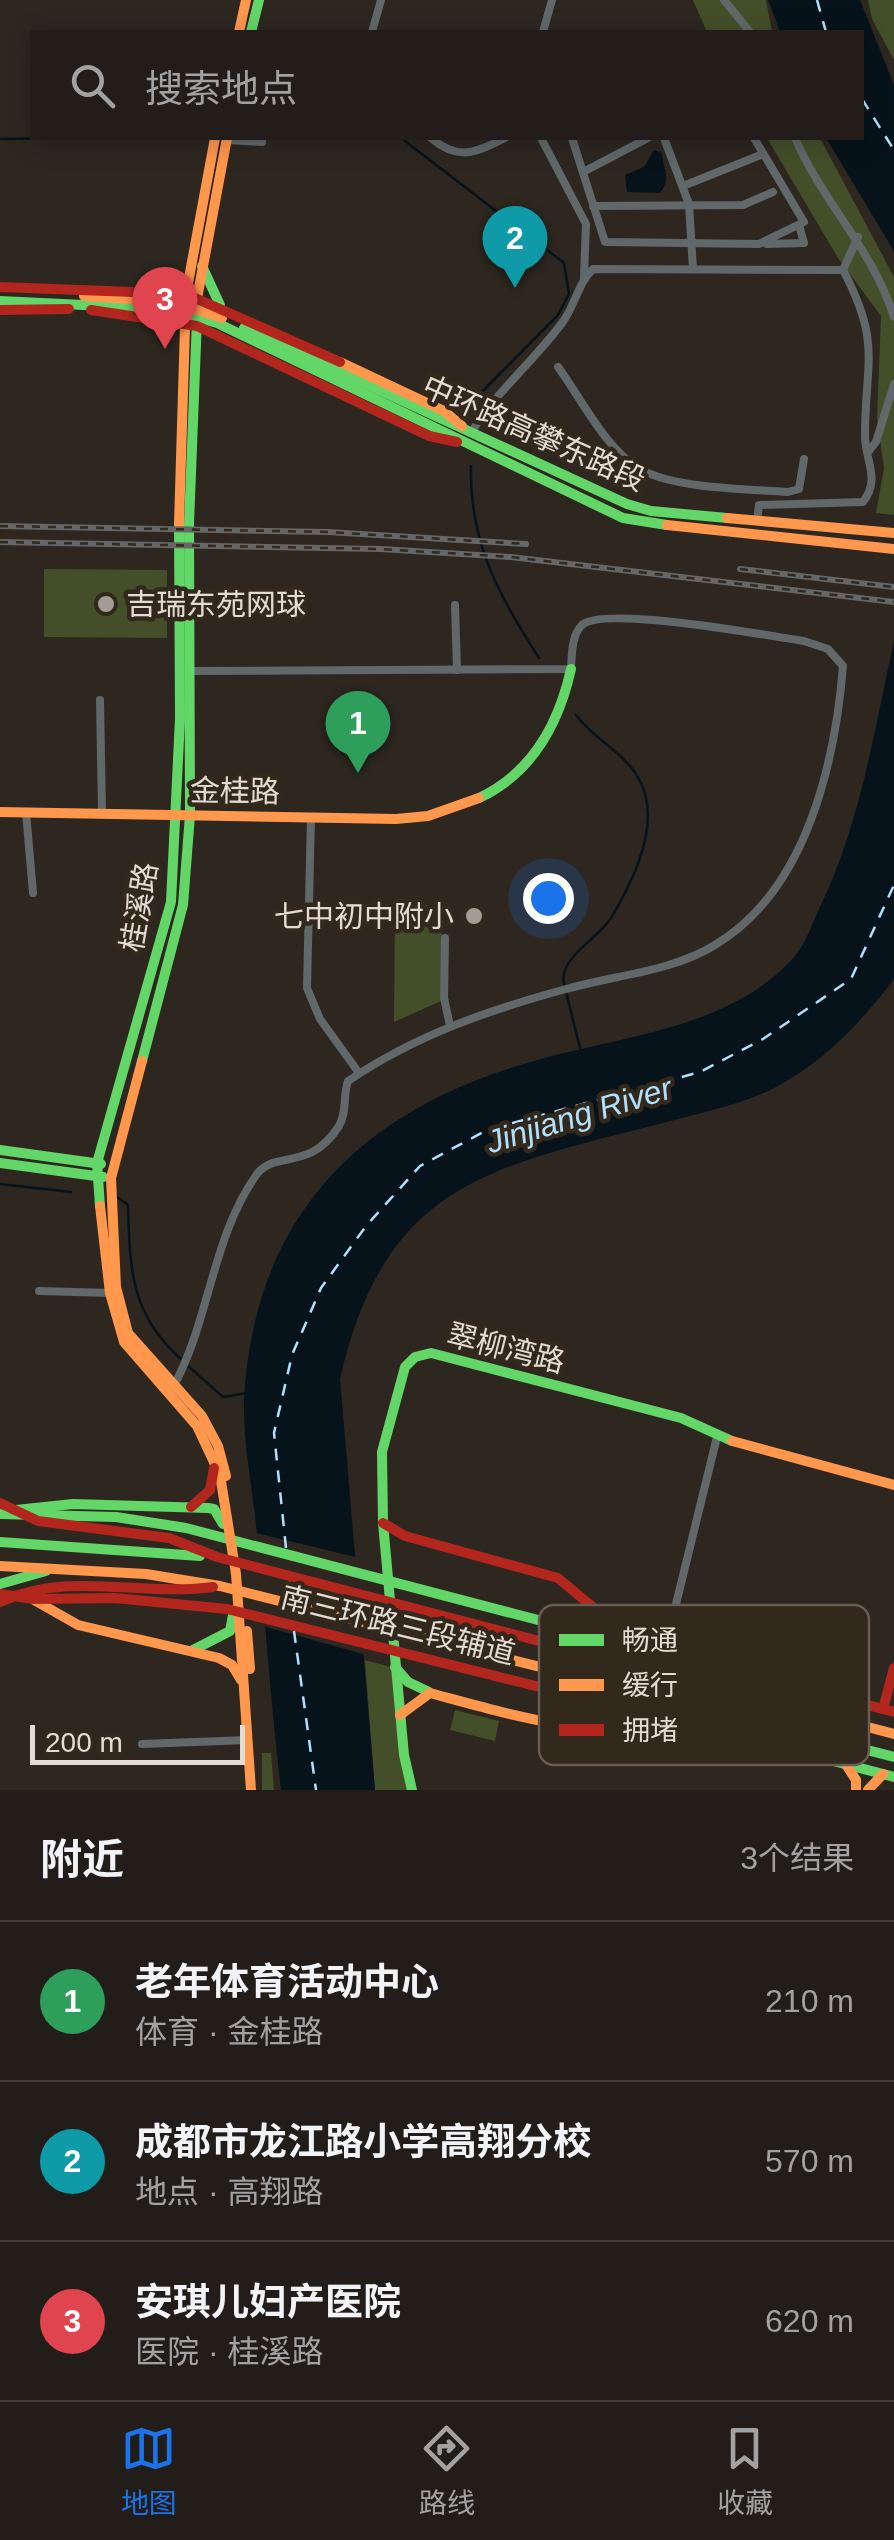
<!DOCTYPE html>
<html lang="zh">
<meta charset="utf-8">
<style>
:root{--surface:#221d18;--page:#2a2621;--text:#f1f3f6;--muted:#a2a2a2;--line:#3f3b37;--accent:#1a73e8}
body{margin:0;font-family:Arial,"Noto Sans SC",sans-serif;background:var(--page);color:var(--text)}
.scale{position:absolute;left:30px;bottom:25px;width:215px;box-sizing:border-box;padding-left:10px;border:5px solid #e3dcd4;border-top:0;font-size:28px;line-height:35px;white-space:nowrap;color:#e3dcd4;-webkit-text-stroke:8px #32281b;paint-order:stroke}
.you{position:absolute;left:548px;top:898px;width:35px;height:35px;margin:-25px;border:8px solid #fff;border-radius:50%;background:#1a73e8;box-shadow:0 0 0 15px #1a73e833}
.badge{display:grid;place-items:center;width:65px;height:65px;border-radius:50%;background:var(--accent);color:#fff;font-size:32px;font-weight:700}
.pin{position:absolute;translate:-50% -82px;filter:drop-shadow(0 2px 5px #0008)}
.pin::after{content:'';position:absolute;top:52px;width:35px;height:30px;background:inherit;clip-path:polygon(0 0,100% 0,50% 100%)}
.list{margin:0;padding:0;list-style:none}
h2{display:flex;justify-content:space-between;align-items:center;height:130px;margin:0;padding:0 40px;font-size:42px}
h2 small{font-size:32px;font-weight:400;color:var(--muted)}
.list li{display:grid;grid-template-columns:65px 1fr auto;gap:30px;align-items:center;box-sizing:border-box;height:160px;padding:0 40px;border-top:2px solid var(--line)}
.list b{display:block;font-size:38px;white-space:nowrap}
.list p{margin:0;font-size:32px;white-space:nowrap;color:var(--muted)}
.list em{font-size:32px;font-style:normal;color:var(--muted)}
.icon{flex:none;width:55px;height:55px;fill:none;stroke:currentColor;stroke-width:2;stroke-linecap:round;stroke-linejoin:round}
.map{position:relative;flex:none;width:894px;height:1790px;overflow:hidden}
.search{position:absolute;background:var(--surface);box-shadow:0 5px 25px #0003;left:30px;right:30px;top:30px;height:110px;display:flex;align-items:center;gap:25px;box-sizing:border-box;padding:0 35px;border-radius:0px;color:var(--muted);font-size:38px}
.sheet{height:610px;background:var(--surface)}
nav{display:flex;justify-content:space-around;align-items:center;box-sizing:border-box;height:140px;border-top:2px solid var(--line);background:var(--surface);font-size:28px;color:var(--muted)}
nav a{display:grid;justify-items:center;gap:5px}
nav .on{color:var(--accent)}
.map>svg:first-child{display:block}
</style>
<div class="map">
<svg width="894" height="1790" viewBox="0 0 894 1790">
<rect width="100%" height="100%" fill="#2d2720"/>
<g fill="#434f29">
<polygon points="693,0 766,0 772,32 707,32"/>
<polygon points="868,0 894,0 894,60 872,19"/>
<polygon points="767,138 820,138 894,277 894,515 876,513 884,468 877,419 881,316 838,258"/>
<polygon points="44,569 167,570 167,638 44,637"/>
<polygon points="395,905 442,905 441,1001 394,1022"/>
<polygon points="365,1660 391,1667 409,1790 375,1790"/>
<polygon points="455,1710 499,1721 495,1741 450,1730"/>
<polygon points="262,1753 271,1753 274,1790 262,1790"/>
</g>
<g fill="#06131b">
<polygon points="768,0 860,0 894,85 894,251 826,138 862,138 862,32 780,32"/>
<path d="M654,150l8,3c1,16 10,25 -2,40l-33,-1 -2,-17 19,-8z"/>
<path d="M894,641v338c-32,42 -70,83 -118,108 -32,17 -73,25 -109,35 -175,45 -282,59 -327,257l35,411h-94c-10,-85 -16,-170 -24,-255 -4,-50 -17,-101 -12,-151 16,-181 128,-280 296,-325 87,-24 192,-32 254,-103 11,-13 17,-32 24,-47 41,-84 55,-177 75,-268z"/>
</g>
<polygon fill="#2d2720" points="252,1532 360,1558 370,1656 259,1625"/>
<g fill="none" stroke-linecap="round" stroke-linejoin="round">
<g stroke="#06131b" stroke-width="2.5">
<polyline points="401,138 564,263 569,294 558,315 475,399"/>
<polyline points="0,139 68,138"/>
<path d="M471,466c-2,76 28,130 68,192"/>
<path d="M564,984c-6,-26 34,-45 47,-66 23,-38 54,-101 25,-144 -16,-24 -43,-36 -60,-59"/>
<polyline points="566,992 580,1048"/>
<polyline points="0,1184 71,1192"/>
<path d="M117,1197l11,8c2,63 2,109 53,154"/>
<polyline points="187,1365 223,1397 247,1393"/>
</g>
<g stroke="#afe1fe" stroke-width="2.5" stroke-dasharray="12 10" stroke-linecap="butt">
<polyline points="817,0 826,32"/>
<polyline points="862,99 894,150"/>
<polyline points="286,1548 274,1433 292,1355 321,1288 366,1226 420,1166 487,1130 700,1072 763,1039 851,979 894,885"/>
<polyline points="289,1581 291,1598"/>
<polyline points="294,1631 316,1790"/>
</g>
<g stroke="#60686a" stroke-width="8">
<polyline points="724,0 750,32"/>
<polyline points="372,32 381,0"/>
<polyline points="543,32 552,0"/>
<path d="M431,138c27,23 44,15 74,0"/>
<polyline points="541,138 586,224 584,277"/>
<polyline points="572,138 605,242 759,244 804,222 754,138"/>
<polyline points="664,138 689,204 693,269"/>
<path d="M795,138c28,65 77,110 99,179"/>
<polyline points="227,140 262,142"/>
<polyline points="583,172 648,138"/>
<polyline points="683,186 763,154"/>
<polyline points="593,206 743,205 773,192"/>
<polyline points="767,244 804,243 799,225"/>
<polyline points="843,270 858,237"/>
<path d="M558,367c23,31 49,85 84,103 35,19 106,19 146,22l11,-3 5,-30"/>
<path d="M471,433c25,-41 62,-71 91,-110 13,-17 16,-40 31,-54l250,1c39,74 22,91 22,166 0,25 16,43 -2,66l-104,3 -2,16"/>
<polyline points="868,452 876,442 894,384"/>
<polyline points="455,605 457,670"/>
<polyline points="100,700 102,813"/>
<polyline points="26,812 33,893"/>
<polyline points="311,817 307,988 320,1019 359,1073"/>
<polyline points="445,938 444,998 450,1026"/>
<polyline points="39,1291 110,1293"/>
<path d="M172,1389c38,-67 39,-151 85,-215 18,-24 53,-2 82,-48 8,-13 4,-31 9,-45 68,-46 143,-72 222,-93 47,-13 103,-17 145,-43 91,-54 120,-181 128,-279l-15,-17 -24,-8c-35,-5 -201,-36 -222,-16 -11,11 -10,30 -11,44l-378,2"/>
<polyline points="664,1653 717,1437"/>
<polyline points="142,1744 248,1740"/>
</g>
<g stroke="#63d668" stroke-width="10">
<polyline points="251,32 259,0"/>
<polyline points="202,266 220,305"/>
<polyline points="0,301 167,309 217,323 623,518 667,525"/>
<polyline points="244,328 627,504 651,511 727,518"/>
<path d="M479,798c53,-25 80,-75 92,-129"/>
<polyline points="142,1061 183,905 190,815 189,524 198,293"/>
<polyline points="0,1150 101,1164"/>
<polyline points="0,1163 103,1177"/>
<polyline points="100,1206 97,1163 171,902 180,719 179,524"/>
<polyline points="16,1510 73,1504 208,1508 214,1509 223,1524"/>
<polyline points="0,1514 116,1517 186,1528 710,1665"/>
<polyline points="0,1542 200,1556"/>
<polyline points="0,1584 46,1571"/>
<polyline points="193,1650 230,1631 234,1610"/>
<polyline points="628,1654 683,1667 739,1672"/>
<polyline points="395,1667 408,1682 429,1692"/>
<polyline points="738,1717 894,1757"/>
<polyline points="750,1739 894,1777"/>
<polyline points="412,1790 404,1755 383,1523 382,1452 405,1367 415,1357 431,1353 681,1418 732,1441"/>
</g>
<g stroke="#ff974d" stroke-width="10">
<polyline points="239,32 246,0"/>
<polyline points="198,293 227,138"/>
<polyline points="84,296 174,302 222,318"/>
<polyline points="340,362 444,411 462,426"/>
<polyline points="727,518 894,533"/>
<polyline points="179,524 186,294 215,138"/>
<polyline points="667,525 894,549"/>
<polyline points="0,812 396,819 428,816 479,798"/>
<polyline points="142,1061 111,1178 116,1287 128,1333 202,1416 218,1446 226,1476"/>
<polyline points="100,1206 110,1293 124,1342 197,1426 220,1475 236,1574 251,1790"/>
<polyline points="732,1441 894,1485"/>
<polyline points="0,1566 146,1574 220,1586 738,1717"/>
<polyline points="34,1600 78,1625 219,1658 232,1665 241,1680"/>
<polyline points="247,1631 250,1669"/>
<polyline points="658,1672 894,1734"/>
<polyline points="645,1702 694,1715 753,1740"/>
<path d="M400,1715l30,-22c86,23 166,48 255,32"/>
<polyline points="847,1766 856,1780 856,1790"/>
<polyline points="868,1790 883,1774"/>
</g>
<g stroke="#b3261e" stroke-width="10">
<polyline points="0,287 186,294 340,362"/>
<polyline points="0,310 69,309"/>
<polyline points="91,310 197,326 429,436 457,442"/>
<polyline points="0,1503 38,1521 169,1538 217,1557 658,1672"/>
<polyline points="191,1507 210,1490 214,1468"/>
<polyline points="383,1523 405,1536 558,1578 637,1644"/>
<polyline points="0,1594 33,1599 115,1598 227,1609 728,1734"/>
<path d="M0,1602c69,-32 140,-5 213,-15"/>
<polyline points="732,1670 894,1712"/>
<polyline points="883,1709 894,1668"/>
</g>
<defs>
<g id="rail">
<polyline points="0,526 328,532 526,544"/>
<polyline points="0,542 381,549 511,557 894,602"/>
<polyline points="740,569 894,587"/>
</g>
</defs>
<use href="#rail" stroke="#646766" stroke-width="6"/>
<use href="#rail" stroke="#32281b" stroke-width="2.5" stroke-dasharray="8" stroke-linecap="butt"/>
</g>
<g fill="#a39d95" stroke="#32281b" stroke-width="4">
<circle cx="106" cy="604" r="10"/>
<circle cx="474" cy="916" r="10"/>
</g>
<g text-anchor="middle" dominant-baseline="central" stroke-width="9" stroke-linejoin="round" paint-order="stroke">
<g font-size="30" fill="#e3dcd4" stroke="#32281b">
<text transform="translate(534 433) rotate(24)">中环路高攀东路段</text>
<text transform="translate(235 791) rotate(1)">金桂路</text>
<text transform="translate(139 907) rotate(-80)">桂溪路</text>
<text transform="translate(506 1348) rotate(14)">翠柳湾路</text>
<text transform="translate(398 1625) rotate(14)">南三环路三段辅道</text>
</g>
<g font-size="30" fill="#e3dcd4" stroke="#32281b" text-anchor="start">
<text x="126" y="604">吉瑞东苑网球</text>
<text x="454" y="916" text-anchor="end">七中初中附小</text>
</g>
<g font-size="32" font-style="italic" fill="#afe1fe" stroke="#32281b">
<text transform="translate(579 1115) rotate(-17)">Jinjiang River</text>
</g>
</g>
<rect x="539" y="1605" width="330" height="160" rx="15" fill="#32281b" stroke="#675e52" stroke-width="2.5"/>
<rect x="559" y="1634" width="45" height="12" fill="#63d668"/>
<rect x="559" y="1679" width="45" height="12" fill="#ff974d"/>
<rect x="559" y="1724" width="45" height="12" fill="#b3261e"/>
<g font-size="28" fill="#e3dcd4">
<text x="622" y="1650">畅通</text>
<text x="622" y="1695">缓行</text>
<text x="622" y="1740">拥堵</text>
</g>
</svg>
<div class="scale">200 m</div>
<div class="you"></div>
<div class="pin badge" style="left:358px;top:773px;background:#2e9e5b">1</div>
<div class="pin badge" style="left:515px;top:288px;background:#0f9aa8">2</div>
<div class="pin badge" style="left:165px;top:349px;background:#e0444e">3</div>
<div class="search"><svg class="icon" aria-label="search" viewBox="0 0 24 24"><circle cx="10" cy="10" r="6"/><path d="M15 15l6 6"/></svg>搜索地点</div>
</div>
<section class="sheet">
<h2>附近<small>3个结果</small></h2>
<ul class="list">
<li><span class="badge" style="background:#2e9e5b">1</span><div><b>老年体育活动中心</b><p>体育 · 金桂路</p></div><em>210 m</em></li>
<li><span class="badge" style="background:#0f9aa8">2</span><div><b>成都市龙江路小学高翔分校</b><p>地点 · 高翔路</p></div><em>570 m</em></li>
<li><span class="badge" style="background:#e0444e">3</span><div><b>安琪儿妇产医院</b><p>医院 · 桂溪路</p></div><em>620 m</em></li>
</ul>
</section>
<nav>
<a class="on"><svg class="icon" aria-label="map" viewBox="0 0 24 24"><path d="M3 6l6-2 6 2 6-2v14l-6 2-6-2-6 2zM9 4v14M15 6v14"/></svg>地图</a>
<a><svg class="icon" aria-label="directions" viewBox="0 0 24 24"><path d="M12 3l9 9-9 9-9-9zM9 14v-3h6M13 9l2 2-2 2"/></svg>路线</a>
<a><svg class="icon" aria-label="saved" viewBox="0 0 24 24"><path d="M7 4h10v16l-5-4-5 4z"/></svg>收藏</a>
</nav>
